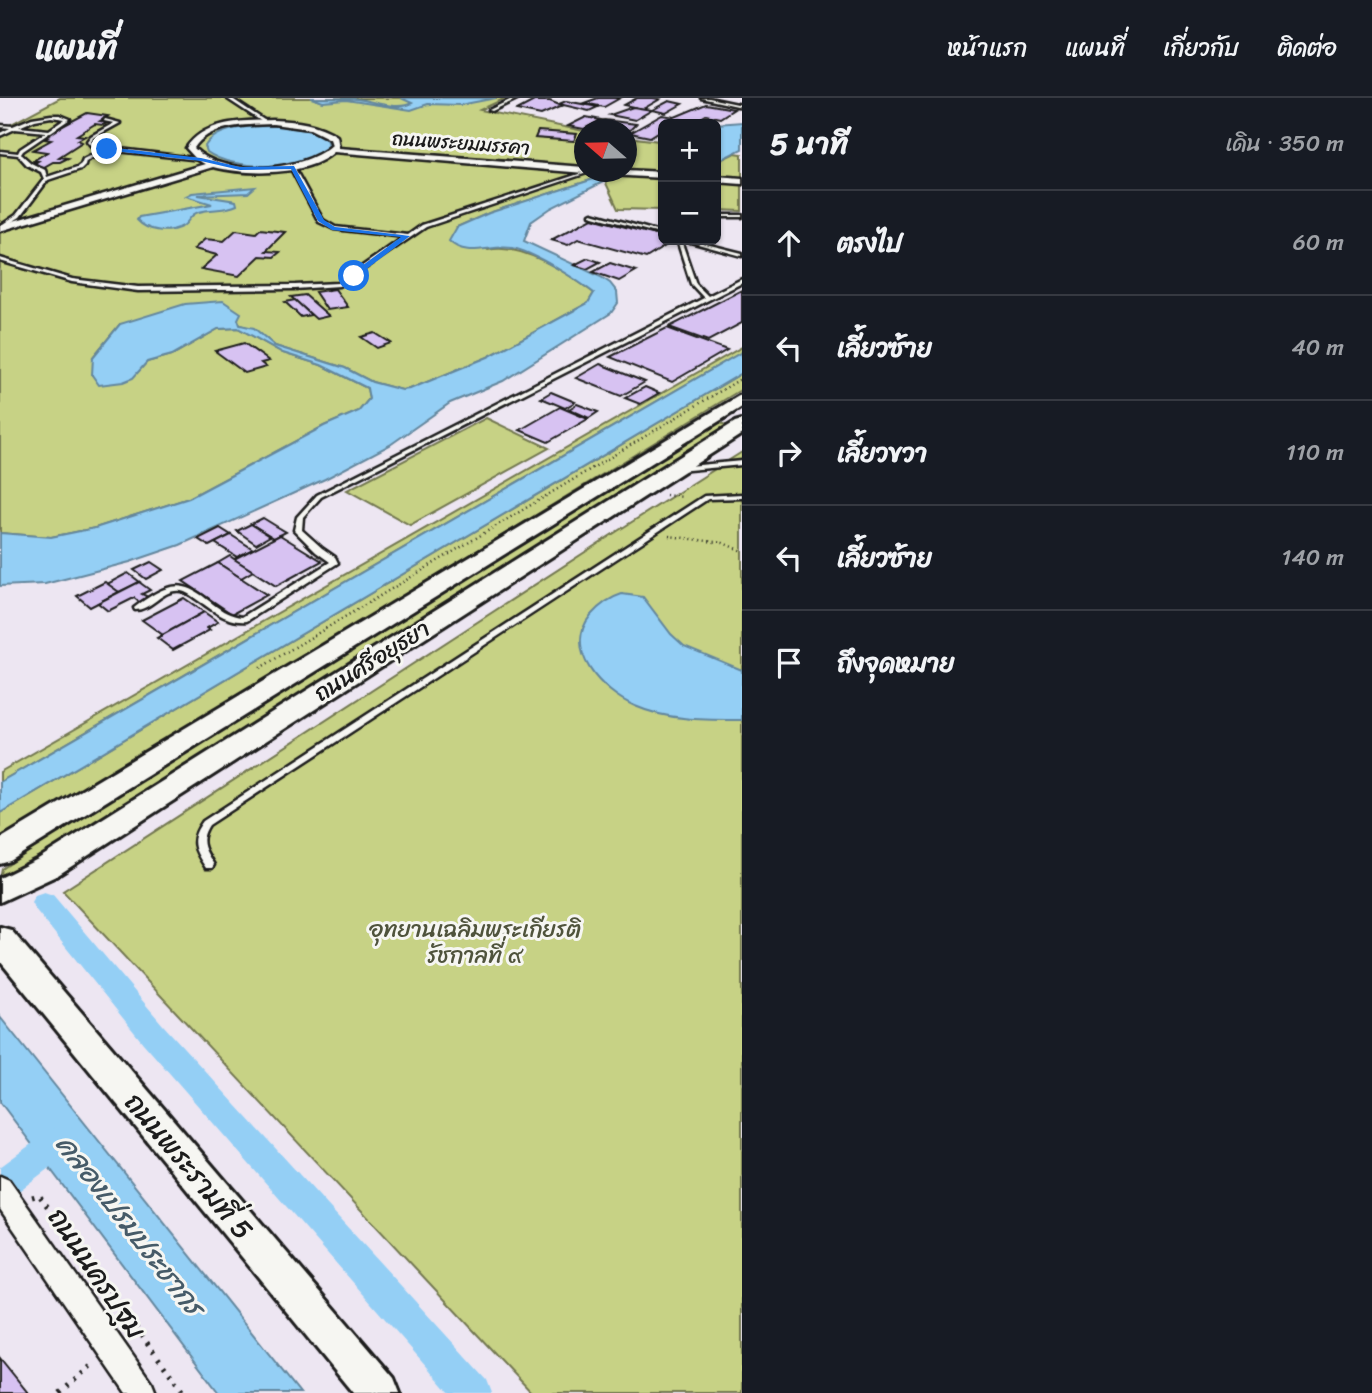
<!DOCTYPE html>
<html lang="th">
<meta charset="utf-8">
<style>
:root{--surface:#171b24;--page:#242831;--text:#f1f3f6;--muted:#9ea1a6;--line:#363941}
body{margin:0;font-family:Sriracha,"Playpen Sans Thai",sans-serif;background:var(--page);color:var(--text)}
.controls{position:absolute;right:21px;top:21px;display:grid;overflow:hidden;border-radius:10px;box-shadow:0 2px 5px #0004}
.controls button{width:63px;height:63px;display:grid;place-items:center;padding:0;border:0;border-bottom:2px solid var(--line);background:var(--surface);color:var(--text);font:35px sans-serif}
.compass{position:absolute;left:574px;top:21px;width:63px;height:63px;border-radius:50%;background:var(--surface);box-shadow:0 2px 5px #0004;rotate:290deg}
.stop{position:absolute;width:21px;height:21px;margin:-16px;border:5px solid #1a73e8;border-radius:50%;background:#fff}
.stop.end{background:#1a73e8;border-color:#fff;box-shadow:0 2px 7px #0008}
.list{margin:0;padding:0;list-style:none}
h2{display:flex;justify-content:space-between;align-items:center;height:91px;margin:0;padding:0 28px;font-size:30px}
h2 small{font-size:23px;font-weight:400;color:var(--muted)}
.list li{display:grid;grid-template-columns:46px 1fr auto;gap:21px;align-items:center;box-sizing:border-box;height:105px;padding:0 28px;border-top:2px solid var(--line)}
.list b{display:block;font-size:26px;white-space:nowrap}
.list em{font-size:23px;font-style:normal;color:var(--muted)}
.icon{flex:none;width:38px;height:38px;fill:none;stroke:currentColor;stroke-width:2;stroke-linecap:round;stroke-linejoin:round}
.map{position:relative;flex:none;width:742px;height:1295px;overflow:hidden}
header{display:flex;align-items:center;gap:42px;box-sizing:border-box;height:98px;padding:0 35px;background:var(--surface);border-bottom:2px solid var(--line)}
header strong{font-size:33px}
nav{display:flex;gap:38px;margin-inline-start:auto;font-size:24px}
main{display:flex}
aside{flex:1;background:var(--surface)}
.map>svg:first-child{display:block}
</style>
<header>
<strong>แผนที่</strong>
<nav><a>หน้าแรก</a><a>แผนที่</a><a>เกี่ยวกับ</a><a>ติดต่อ</a></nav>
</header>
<main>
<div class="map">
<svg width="742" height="1295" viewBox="0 0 742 1295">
<rect width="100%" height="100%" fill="#ede6f2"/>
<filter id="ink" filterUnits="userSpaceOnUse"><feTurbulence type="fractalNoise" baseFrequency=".0143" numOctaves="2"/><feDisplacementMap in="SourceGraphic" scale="14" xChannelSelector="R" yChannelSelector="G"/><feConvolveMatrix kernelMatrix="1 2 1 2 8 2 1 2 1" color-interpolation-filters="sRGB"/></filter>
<g filter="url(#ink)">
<g fill="#c7d285" stroke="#727750" stroke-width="2">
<path d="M60,0h446l-26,12 104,21v41h42l1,-35 32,4 4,4v65l-45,-1 -13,-28 6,-3 -11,-1 -111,36 -32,14 31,23c33,-8 80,23 106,43l-6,10 -100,54 -78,32 -8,1 -30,-8 -27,-14 -70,-22 -21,-17 -14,-4 -3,-6 -117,5 -27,33 39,21 15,-16 25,-7 46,-26 20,-1 45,25 38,12 46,23 2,11 -10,12 -35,15 -135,72 -94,30 -44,9 -51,-4v-403z"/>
<polygon points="735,55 742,56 742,113 716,112 716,64"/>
<polygon points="742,249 742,254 0,684 0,674"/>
<polygon points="742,275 742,291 47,716 0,741 0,715"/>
<polygon points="486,320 549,350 410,427 347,392"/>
<polygon points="716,324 727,327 54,753 7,776 1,776 2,771 70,725"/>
<polygon points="742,354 742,1295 532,1295 63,793 616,434"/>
</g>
<g fill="#94cff5" stroke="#64879e" stroke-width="2">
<path d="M311,0c15,0 31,0 46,1 17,2 40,12 55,4l-11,-5h95l-36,7 -32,-1 -17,6 -65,-10 -23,2z"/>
<polygon points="742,24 742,51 716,64 716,26"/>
<path d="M282,28l30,5 16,10 1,6c-23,25 -96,24 -122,5l-2,-6c14,-22 54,-20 77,-20z"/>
<path d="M600,79h13l-62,31 -20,14 -7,19 77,36 9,6 7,9 1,11 -7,10 -108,68 -53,22 -60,42 -65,34 -145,66 -50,17 -85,22 -45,2v-53l51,4 44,-9 94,-30 135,-72 35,-15 10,-12 -2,-11 -46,-23 -38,-12 -45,-25 -20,1 -46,26 -25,7 -14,16 -10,4 -24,3 -7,-10 1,-18 27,-33 65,-20 38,-3 18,12 -3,6 2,6 14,3 21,18 70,22 27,14 30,8 8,-1 78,-32 100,-54 6,-10c-18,-14 -60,-41 -82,-45 -21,-4 -45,11 -63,-7l8,-14 32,-14z"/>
<path d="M255,89l-7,6 -50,2 38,6 1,4c-12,6 -25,3 -38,7 -9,2 -9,9 -16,14 -15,8 -35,6 -46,-6l2,-3 73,-13 -26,-8 6,-3z"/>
<polygon points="742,254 742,275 0,715 0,684"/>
<path d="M622,496l21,3 28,37 13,12 58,24v50c-35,0 -73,1 -107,-14 -33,-14 -73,-56 -44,-91 9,-10 18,-17 31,-21z"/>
<polygon points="0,919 300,1295 219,1295 0,1004"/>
</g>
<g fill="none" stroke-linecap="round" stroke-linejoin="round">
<g fill="#94cff5" fill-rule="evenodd">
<polygon points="44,794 53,797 163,927 487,1282 492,1295 450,1295 143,945 35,811 31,804 35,797"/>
<polygon points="63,1027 74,1031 78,1041 74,1051 11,1099 0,1103 0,1069 52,1031"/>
</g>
</g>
<g fill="#d7c2f2" stroke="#1c1c1c" stroke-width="2">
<polygon points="598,0 620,0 604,9 584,5"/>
<polygon points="637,0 653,0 660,1 643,11 624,7"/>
<polygon points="534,3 550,3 562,8 541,17 517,12"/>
<polygon points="566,3 598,9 589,13 559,6"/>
<polygon points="669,3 682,6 666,15 652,12"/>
<polygon points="706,6 734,11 720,20 706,17 694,24 680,21 672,26 663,26 663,31 650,39 630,35 662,17 675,19"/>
<polygon points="633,9 652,12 635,22 610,17"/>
<polygon points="87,15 108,18 100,23 109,24 103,27 95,26 77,37 85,38 78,42 82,44 59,59 68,60 60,64 53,64 44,69 32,67 38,63 33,63 47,54 33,52 51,42 44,41 48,39 44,38"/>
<polygon points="586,19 601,22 584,31 568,28"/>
<polygon points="604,22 636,26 630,32 597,27"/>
<polygon points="538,33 577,36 574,43 535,40"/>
<polygon points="592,120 663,139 663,142 675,142 646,160 578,141 568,147 551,142"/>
<polygon points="260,131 285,134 266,153 280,154 274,159 260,158 239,178 201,171 217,157 194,151 205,141 224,143 236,132 256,135"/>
<polygon points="588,160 600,164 587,171 574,167"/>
<polygon points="610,165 636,173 619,183 593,174"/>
<polygon points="335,191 348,209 327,212 315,194"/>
<polygon points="742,192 742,225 708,243 669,229"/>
<polygon points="305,197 329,218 316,221 291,199"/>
<polygon points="295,202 311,217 301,219 285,204"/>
<polygon points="667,230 727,252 672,284 610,259"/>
<polygon points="375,235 391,245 377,250 361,239"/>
<polygon points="244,245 269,263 261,265 266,269 245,275 215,253"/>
<polygon points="600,266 645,284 621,298 576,280"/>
<polygon points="645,289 659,295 640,306 625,300"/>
<polygon points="551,294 575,304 565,310 541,300"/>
<polygon points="577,306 598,314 589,320 569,311"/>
<polygon points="560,309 588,321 548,344 520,332"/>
<polygon points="263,420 276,428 286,434 274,440 251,426"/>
<polygon points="251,426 270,438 256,446 237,433"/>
<polygon points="220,430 231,437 209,448 198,441"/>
<polygon points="231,437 253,451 237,459 215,445"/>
<polygon points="280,437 322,463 276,488 234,461"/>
<polygon points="230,458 234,461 253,473 241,480 218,465"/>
<polygon points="151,464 163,472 146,481 134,472"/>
<polygon points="218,465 241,480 267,497 232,516 183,483"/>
<polygon points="128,475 140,484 119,494 107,486"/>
<polygon points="105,484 119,494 90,509 77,498"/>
<polygon points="139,484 150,492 142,496 148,499 139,504 134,500 108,513 98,505"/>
<polygon points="184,500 204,514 163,537 142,522"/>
<polygon points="204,514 218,524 207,530 210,532 173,552 157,540"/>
<polygon points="0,1260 28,1295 0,1295"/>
</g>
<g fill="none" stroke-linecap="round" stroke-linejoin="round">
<defs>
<g id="lane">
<polygon points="226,0 231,0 267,24 264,25"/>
<polygon points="514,0 519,0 492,13 489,12"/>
<polygon points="701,0 709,0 742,7 742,9"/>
<path d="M51,17h9l10,4 -47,32 -2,3 10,9 14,7 2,7 30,-10 4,-3 2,-5 20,-10 -10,-1 -6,-7 4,-5 23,-13 -10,-2 1,-2 15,4 -27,15 -2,3 4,5 108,13 -2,1 -93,-10 -22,11 -1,4 -4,4 -33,11 -28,37 -20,12v-3l16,-11 28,-36 -3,-7 -14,-7 -9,-10 -18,-2v-2l18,2 2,-4 26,-17 -31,-3 -15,7v-3l10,-5 -10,-1v-2l13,1 19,-8zM51,19l14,2 -16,11 -30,-3 16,-7z"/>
<polygon points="292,68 294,69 323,122 335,129 408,137 422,127 585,74 590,74 426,129 339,188 295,191 138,193 72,184 0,163 0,160 72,181 138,189 295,187 338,185 404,139 334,131 319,124 290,69"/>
<polygon points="592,115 663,135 663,137 590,117 590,116"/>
<rect x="716" y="117" width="26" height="2"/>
<path d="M677,142h4l15,44 12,12 34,-17v4l-421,214 -18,20 -1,13 20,18 13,9 3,6 -91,58c-21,2 -34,-11 -51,-22 -4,-3 -9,-7 -15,-8 -18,-3 -29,19 -46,19l-1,-2c13,-10 33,-25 50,-21 11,2 20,10 29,17 9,7 18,12 29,13l88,-55 -14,-10 -22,-22 3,-13 20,-22 387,-197 -13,-14z"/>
<polygon points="683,142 690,142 742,155 742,158"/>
<polygon points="742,363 742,367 678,373 675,371 678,369"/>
<path d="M742,396v4l-34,1 -499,326c-11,17 -4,25 5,40l-2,3h-6c-13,-19 -17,-28 -3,-47l501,-325z"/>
</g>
<g id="street">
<path d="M273,22c23,1 45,3 64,16l2,12 245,19v5h3l-3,1 -250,-21c-27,25 -88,23 -121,15l-213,64v-6l205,-61 -8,-4 -11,-12c19,-28 56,-27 87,-28zM273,26l37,5 20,10 2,6c-30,27 -109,33 -138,3 16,-24 53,-23 79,-24z"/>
<polygon points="626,72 663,74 663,80 610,77 606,74"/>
<polygon points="716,78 742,80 742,86 716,84"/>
<polygon points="0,1078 9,1082 152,1285 156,1295 126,1295 0,1111"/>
</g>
<g id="secondary">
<polygon points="742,296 742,309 10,763 0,766 0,741"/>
<polygon points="742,322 742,336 58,777 0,804 0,780 38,761 735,324"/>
<polygon points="0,829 11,832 394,1280 400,1295 353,1295 0,863"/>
</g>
</defs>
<use href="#lane" stroke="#1c1c1c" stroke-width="5"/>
<use href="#street" stroke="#1c1c1c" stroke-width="5"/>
<use href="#secondary" stroke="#1c1c1c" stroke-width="6"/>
<g stroke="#1c1c1c" stroke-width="2.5" stroke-dasharray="1 3.5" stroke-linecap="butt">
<polyline points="666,397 683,399"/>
<polyline points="669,438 723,445 742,453"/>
<polyline points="260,570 742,280"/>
</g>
<g stroke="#1c1c1c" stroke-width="5" stroke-dasharray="2.5 7" stroke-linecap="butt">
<polyline points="32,1099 39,1097 184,1295"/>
<polyline points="60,1295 93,1266"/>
</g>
<use href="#lane" fill="#f6f6f2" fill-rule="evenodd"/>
<use href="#street" fill="#f6f6f2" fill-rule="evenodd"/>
<use href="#secondary" fill="#f6f6f2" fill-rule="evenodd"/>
</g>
</g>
<polygon fill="#1a73e8" points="107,49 201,60 240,69 294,68 324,122 335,129 410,138 356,179 351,179 351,176 401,139 332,132 318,123 291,71 240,72 201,63 105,52"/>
<g text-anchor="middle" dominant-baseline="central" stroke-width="6" stroke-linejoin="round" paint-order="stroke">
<g font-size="19" fill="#1c1c1c" stroke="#f6f6f2">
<text transform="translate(461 45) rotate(4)">ถนนพระยมมรรคา</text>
</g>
<g font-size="23" fill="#1c1c1c" stroke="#f6f6f2">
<text transform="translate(372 563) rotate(-32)">ถนนศรีอยุธยา</text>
</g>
<g font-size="23" fill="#4f533c" stroke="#f6f6f2">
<text x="475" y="831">อุทยานเฉลิมพระเกียรติ<tspan x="475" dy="26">รัชกาลที่ ๙</tspan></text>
</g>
<g font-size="28" fill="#1c1c1c" stroke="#f6f6f2">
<text transform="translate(189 1068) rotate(50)">ถนนพระรามที่ 5</text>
<text transform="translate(97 1175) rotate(56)">ถนนนครปฐม</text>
</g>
<g font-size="28" font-style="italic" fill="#465b68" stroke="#f6f6f2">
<text transform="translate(130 1127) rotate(52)">คลองเปรมประชากร</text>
</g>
</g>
</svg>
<div class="controls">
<button>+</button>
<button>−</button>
</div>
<svg class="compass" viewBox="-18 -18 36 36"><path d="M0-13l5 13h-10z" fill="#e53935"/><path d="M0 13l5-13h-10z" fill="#9ea1a6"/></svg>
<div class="stop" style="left:354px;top:178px"></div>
<div class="stop end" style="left:107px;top:51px"></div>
</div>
<aside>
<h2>5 นาที<small>เดิน · 350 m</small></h2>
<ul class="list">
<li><svg class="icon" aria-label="ahead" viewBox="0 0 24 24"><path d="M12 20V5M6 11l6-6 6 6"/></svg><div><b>ตรงไป</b></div><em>60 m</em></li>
<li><svg class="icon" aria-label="left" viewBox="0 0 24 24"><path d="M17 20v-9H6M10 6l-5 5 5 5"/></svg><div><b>เลี้ยวซ้าย</b></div><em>40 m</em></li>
<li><svg class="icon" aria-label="right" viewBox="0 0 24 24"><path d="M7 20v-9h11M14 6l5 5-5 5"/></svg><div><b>เลี้ยวขวา</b></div><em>110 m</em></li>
<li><svg class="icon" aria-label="left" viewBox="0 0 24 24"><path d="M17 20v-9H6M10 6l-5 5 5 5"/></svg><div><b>เลี้ยวซ้าย</b></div><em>140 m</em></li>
<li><svg class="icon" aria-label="arrive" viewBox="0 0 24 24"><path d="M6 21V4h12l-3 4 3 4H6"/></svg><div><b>ถึงจุดหมาย</b></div></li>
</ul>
</aside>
</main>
